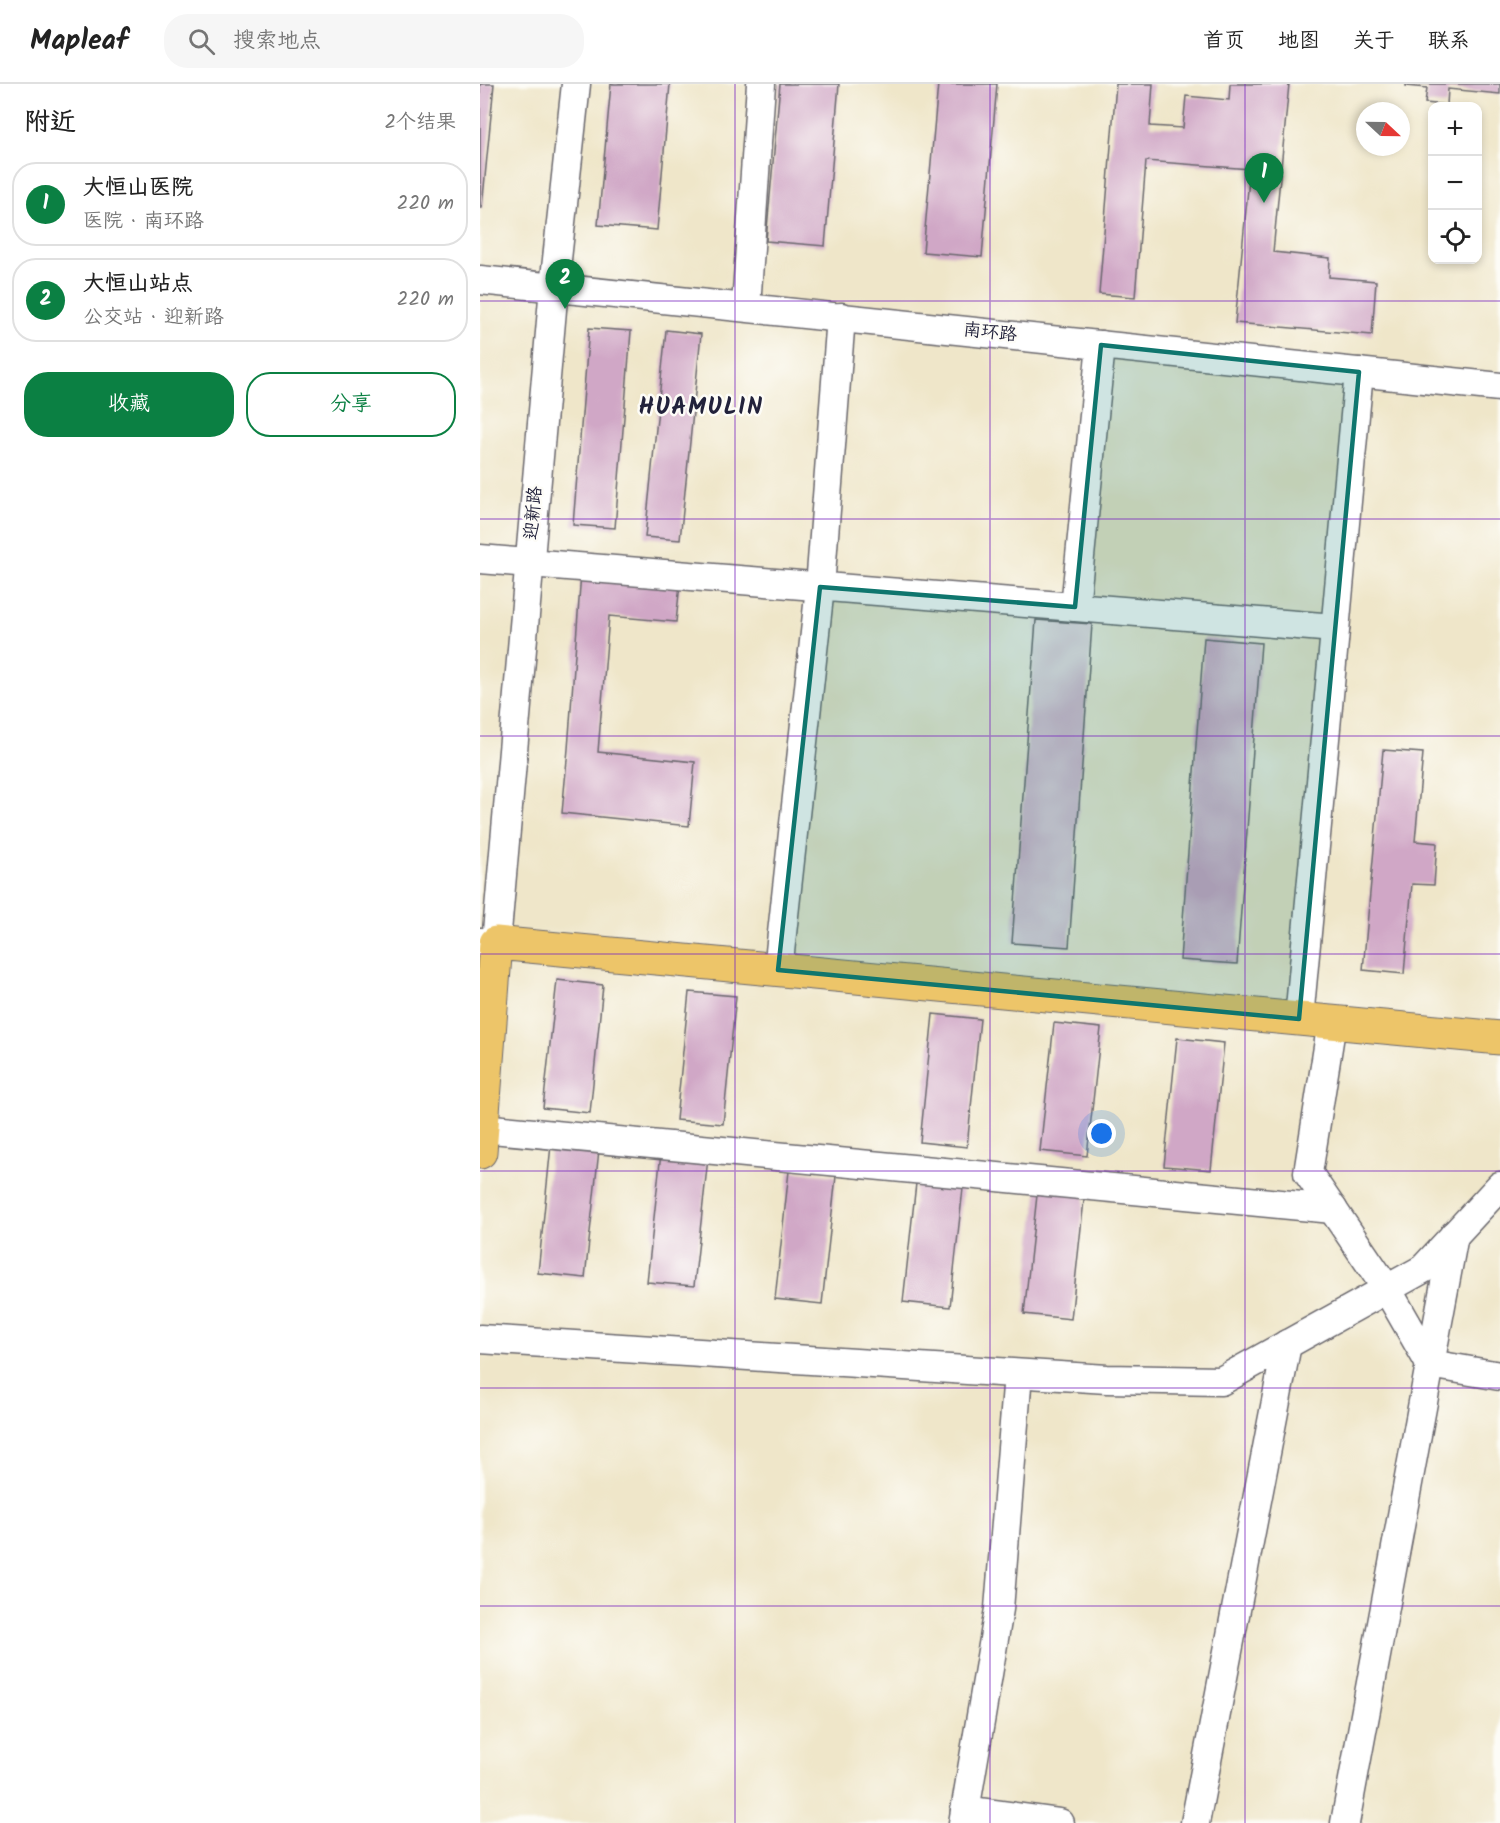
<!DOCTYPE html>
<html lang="zh">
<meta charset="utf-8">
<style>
:root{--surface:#fff;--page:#f6f6f6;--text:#222;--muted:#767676;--line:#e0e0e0;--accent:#0b8043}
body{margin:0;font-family:Kalam,"LXGW WenKai TC",sans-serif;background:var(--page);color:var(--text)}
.controls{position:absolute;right:18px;top:18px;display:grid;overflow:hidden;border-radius:12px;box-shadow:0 3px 9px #0003}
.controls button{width:54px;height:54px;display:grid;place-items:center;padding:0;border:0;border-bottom:2px solid var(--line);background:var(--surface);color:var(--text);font:30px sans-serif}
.compass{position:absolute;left:876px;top:18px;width:54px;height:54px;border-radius:50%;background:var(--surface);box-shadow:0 3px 9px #0003;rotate:112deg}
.you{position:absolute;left:622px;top:1050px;width:21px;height:21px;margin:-15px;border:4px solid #fff;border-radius:50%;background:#1a73e8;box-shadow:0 0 0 9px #1a73e833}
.badge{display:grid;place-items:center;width:39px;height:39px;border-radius:50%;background:var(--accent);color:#fff;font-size:20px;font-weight:700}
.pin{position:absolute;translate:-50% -50px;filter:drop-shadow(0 2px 3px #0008)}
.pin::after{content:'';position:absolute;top:32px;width:21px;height:18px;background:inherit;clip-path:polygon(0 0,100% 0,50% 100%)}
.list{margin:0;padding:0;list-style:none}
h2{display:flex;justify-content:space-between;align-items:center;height:78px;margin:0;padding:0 24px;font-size:26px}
h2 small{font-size:20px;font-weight:400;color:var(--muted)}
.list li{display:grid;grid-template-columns:39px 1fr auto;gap:18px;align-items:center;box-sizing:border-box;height:84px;margin:0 12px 12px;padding:0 12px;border:2px solid var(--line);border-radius:24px}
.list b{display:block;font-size:22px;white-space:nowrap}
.list p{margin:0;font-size:20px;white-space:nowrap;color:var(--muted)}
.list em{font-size:20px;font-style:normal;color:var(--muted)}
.actions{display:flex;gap:12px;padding:18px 24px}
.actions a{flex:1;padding:14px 0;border:2px solid var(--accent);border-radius:24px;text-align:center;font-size:21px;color:var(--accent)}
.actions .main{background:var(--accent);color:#fff}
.icon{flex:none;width:33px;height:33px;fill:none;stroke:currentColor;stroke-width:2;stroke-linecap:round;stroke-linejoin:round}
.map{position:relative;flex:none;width:1020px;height:1739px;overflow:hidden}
header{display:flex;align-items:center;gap:36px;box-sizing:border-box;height:84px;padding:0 30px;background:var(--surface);border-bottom:2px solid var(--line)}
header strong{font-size:28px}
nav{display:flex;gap:33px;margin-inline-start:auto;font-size:21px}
.search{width:420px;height:54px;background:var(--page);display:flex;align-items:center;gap:15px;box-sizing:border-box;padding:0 21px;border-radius:24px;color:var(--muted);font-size:22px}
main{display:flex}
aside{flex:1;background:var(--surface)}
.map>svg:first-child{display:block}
</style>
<header>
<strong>Mapleaf</strong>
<div class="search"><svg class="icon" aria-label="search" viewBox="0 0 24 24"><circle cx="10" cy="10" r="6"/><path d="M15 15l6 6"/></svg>搜索地点</div>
<nav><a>首页</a><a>地图</a><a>关于</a><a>联系</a></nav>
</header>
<main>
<aside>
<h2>附近<small>2个结果</small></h2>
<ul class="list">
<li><span class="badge">1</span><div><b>大恒山医院</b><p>医院 · 南环路</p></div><em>220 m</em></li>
<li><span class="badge">2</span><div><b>大恒山站点</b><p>公交站 · 迎新路</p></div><em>220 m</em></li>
</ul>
<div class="actions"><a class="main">收藏</a><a>分享</a></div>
</aside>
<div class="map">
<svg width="1020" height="1739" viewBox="0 0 1020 1739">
<rect width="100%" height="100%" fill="#fdfcf7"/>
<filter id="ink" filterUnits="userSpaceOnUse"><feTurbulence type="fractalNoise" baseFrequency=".0167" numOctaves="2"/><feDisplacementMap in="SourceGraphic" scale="12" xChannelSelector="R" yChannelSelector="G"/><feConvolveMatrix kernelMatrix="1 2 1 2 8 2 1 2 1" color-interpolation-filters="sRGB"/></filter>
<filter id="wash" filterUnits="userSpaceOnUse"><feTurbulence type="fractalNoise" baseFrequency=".008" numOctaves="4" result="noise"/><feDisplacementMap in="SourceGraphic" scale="24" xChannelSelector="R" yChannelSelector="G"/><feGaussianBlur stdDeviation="1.35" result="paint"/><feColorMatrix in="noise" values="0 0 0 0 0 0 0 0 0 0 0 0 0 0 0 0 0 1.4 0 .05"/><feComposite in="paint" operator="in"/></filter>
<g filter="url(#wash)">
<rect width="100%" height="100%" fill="#efe6c9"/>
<g id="blocks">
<g fill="#d0a7c6">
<polygon points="0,0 14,0 2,124 0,124"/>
<polygon points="131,0 190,0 177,146 118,141"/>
<polygon points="300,0 359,0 345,162 286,157"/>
<polygon points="458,0 517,0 502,173 443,168"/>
<polygon points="636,0 673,0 670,42 703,44 706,12 749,16 750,0 809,0 793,168 850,174 849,193 896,197 892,251 755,239 770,85 666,77 655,213 619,210"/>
<polygon points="926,0 1020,0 1020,10 968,5 967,21 945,19 947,4 926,2"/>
<polygon points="109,244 151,247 135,444 93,441"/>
<polygon points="186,246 221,250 200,456 165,453"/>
<polygon points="101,489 200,500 196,538 129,532 118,668 215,678 209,742 82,729 88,665"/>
<polygon points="556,536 612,540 589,863 532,859"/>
<polygon points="724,554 781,559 757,880 700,876"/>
<polygon points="903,666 943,669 935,757 957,759 954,801 932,800 924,890 883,886"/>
<polygon points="77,896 123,901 110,1029 63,1024"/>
<polygon points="209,908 256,912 243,1040 196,1036"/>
<polygon points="453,930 500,935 487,1063 440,1058"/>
<polygon points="574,939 621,944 607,1072 560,1067"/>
<polygon points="697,954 744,959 731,1086 684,1082"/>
<polygon points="71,1061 119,1066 105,1194 58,1189"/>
<polygon points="181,1069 228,1074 214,1202 167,1198"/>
<polygon points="309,1087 356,1092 342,1220 295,1215"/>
<polygon points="437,1090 484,1095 470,1223 423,1218"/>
<polygon points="558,1102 605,1107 591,1235 544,1230"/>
</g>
</g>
</g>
<g filter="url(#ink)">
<use href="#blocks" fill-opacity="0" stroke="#6a676d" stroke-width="1.5"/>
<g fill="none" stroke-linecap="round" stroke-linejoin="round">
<defs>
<g id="minor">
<polyline points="0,196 1020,303"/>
<polyline points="266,223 281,0"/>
<polyline points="0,475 855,544"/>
<polyline points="595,523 621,261"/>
<polyline points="0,858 16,859 74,203 96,0"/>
<polyline points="298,886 340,503 361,233"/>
<polyline points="819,935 879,288"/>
<polyline points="852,938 828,1089 907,1205 950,1280 1020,1292"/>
<polyline points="2,1044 853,1125"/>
<polyline points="0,1255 627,1295 741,1297 943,1185 1020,1102"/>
<polyline points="485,1726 580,1739"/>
<polyline points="483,1739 519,1525 538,1290"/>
<polyline points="715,1739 807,1260"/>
<polyline points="865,1739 974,1151"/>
</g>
<polyline id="major" points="0,1068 16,859 1020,954"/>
</defs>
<use href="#minor" stroke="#6a676d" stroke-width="31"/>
<use href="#major" stroke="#6a676d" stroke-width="35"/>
<use href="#minor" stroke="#fff" stroke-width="28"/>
<use href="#major" stroke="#edc569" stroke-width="33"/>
</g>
</g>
<path fill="#0f766e" fill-opacity="0.2" stroke="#0f766e" stroke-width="4.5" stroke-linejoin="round" d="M621,261l258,27 -60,647 -521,-49 42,-383 255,20z"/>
<path fill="none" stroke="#7b2cbf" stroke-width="1.5" stroke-opacity="0.55" d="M255,0v1739M510,0v1739M765,0v1739M0,217h1020M0,435h1020M0,652h1020M0,870h1020M0,1087h1020M0,1304h1020M0,1522h1020"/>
<g text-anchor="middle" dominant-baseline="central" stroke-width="5" stroke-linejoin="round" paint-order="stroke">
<g font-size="18" fill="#22223b" stroke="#fdfcf7">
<text transform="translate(510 249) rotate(6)">南环路</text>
<text transform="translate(54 429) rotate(-85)">迎新路</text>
</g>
<g font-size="24" font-weight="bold" letter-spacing="1.5" fill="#22223b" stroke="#fdfcf7">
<text x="221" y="323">HUAMULIN</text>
</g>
</g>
</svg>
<div class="controls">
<button>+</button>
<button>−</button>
<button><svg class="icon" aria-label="locate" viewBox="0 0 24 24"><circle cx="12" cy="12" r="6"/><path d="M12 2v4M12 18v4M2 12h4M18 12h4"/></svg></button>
</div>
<svg class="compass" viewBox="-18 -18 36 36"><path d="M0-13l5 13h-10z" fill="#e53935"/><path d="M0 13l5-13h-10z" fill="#767676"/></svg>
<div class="you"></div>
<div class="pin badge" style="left:784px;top:119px">1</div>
<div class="pin badge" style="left:85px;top:225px">2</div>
</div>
</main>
